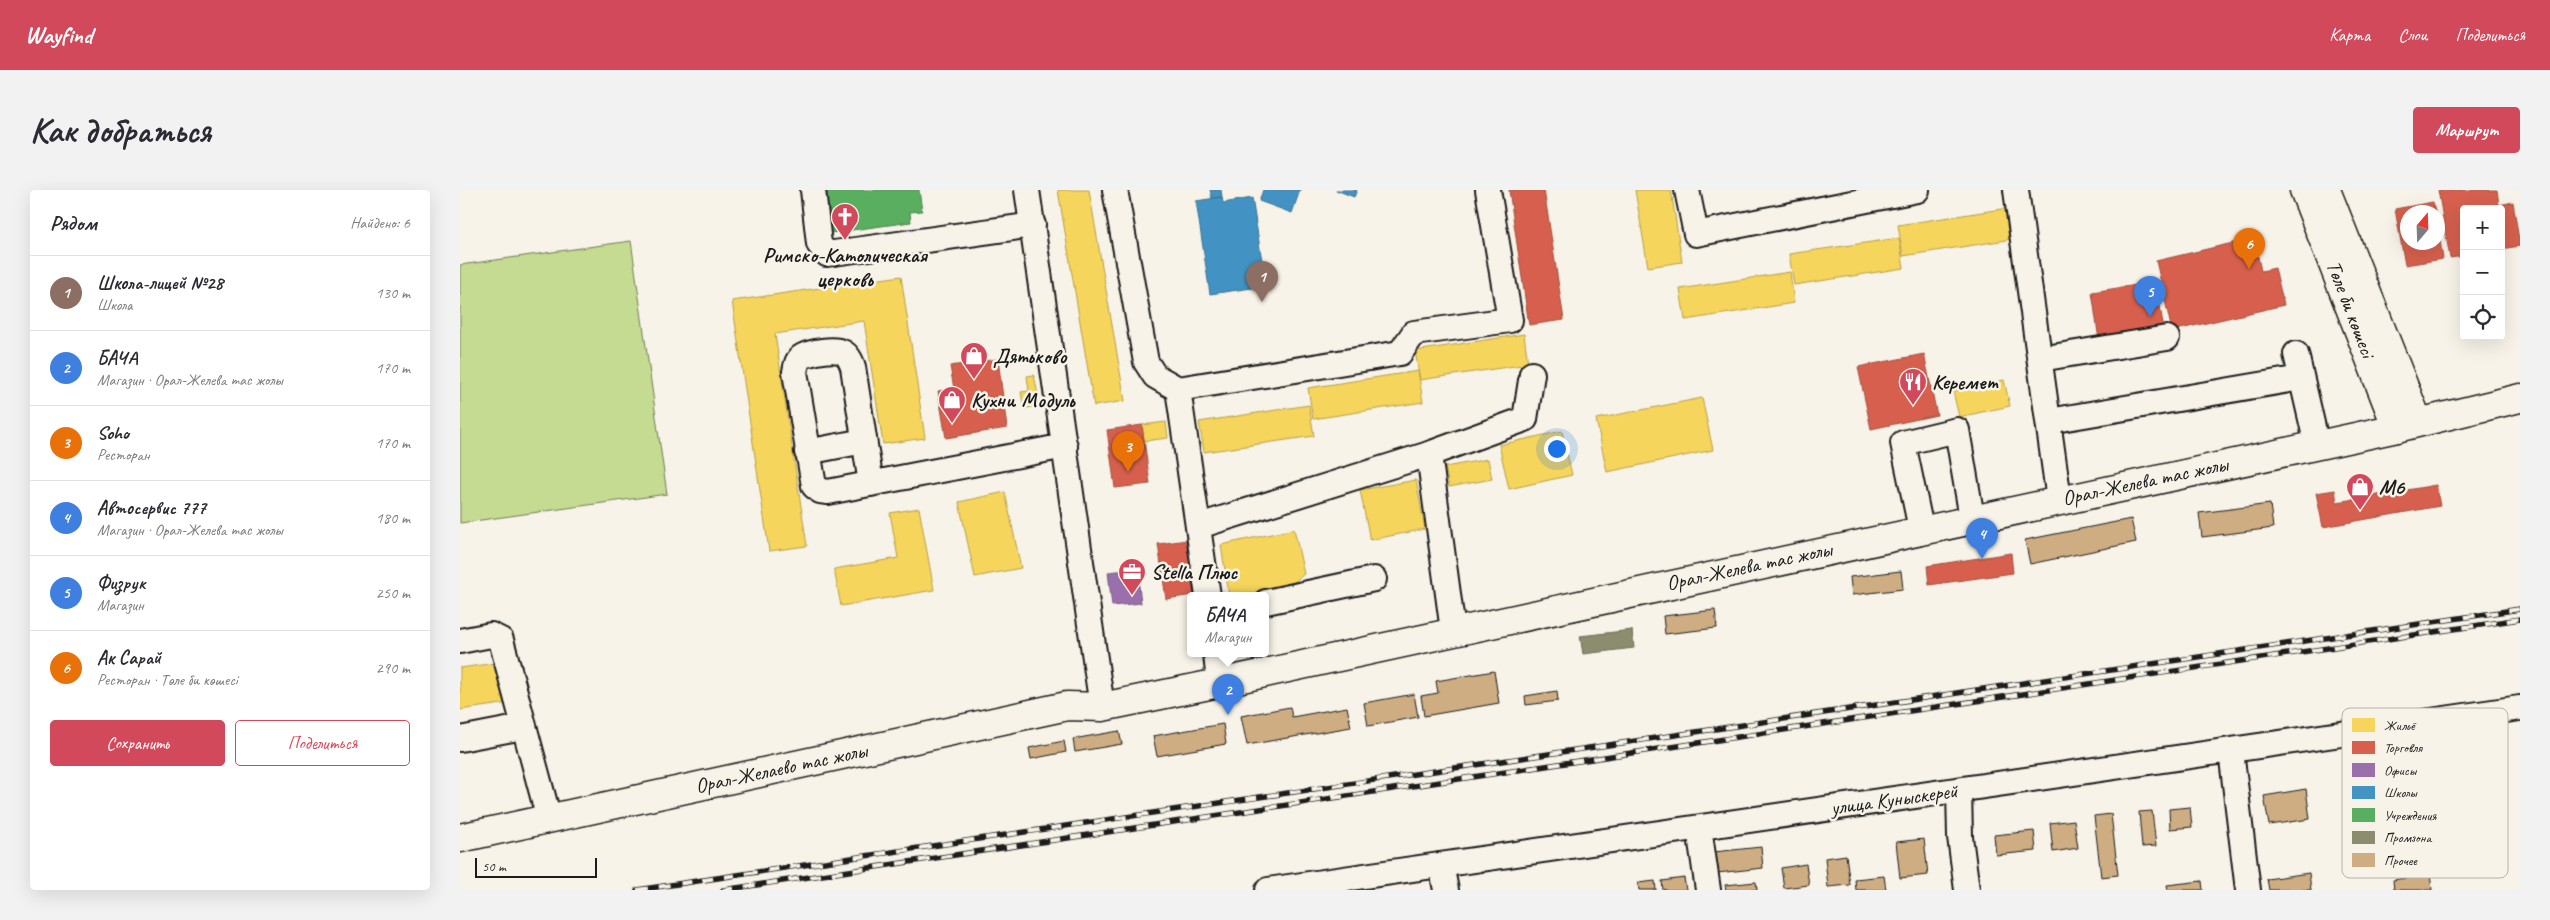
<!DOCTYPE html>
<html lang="ru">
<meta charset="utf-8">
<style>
:root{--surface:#fff;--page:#f2f2f3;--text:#2b2b33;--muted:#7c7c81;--line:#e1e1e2;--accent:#d1495b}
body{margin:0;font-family:Caveat,sans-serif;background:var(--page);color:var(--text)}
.controls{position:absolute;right:15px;top:15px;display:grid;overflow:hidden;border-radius:5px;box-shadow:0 5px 20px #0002}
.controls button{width:45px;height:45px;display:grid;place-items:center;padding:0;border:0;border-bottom:1px solid var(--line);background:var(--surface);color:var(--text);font:25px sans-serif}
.compass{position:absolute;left:1940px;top:15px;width:45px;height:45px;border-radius:50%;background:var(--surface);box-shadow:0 5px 20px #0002;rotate:19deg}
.scale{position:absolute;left:15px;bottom:12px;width:122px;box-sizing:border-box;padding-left:5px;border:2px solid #1c1c1c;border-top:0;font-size:14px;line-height:18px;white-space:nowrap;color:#1c1c1c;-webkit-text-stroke:4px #f7f3e8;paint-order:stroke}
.you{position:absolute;left:1096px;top:258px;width:18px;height:18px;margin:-12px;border:4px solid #fff;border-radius:50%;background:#1a73e8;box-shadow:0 0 0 8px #1a73e833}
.badge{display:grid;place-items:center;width:32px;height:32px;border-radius:50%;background:var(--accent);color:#fff;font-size:16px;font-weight:700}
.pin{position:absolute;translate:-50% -41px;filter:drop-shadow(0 1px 2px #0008)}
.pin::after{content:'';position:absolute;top:26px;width:18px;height:15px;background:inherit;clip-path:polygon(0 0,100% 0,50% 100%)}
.popup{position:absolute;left:727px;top:402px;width:82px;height:65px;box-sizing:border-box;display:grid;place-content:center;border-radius:5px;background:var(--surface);filter:drop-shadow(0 1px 4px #0005);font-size:16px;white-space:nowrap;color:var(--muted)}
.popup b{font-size:19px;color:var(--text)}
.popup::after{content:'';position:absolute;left:50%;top:100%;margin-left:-10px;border:10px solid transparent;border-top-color:var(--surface)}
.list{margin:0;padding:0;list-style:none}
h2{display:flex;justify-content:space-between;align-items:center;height:65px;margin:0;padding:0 20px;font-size:21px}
h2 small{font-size:16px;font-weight:400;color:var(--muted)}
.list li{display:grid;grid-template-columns:32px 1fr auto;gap:15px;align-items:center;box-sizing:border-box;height:75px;padding:0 20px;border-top:1px solid var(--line)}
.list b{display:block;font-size:19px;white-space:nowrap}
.list p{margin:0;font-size:16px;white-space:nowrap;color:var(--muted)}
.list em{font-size:16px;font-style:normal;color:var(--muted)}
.actions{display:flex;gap:10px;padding:15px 20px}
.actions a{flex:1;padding:11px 0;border:1px solid var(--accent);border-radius:5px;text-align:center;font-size:18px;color:var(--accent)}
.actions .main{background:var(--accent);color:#fff}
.icon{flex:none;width:28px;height:28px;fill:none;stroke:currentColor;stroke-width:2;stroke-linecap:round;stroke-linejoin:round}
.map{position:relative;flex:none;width:2060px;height:700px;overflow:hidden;border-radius:5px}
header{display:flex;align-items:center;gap:30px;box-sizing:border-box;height:70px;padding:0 25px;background:var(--accent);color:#fff}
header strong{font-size:24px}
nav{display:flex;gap:28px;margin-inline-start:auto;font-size:18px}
.intro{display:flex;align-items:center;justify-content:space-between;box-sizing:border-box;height:120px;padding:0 30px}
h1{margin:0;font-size:35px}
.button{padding:12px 22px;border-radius:5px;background:var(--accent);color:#fff;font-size:18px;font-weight:700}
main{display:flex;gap:30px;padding:0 30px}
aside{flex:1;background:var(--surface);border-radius:5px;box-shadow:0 5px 20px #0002}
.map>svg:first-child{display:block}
</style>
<header>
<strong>Wayfind</strong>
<nav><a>Карта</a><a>Слои</a><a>Поделиться</a></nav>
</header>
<div class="intro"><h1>Как добраться</h1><a class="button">Маршрут</a></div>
<main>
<aside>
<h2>Рядом<small>Найдено: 6</small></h2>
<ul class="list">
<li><span class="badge" style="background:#8d6e63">1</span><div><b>Школа-лицей №28</b><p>Школа</p></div><em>130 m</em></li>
<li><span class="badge" style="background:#3f7fe0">2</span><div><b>БАЧА</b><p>Магазин · Орал-Желева тас жолы</p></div><em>170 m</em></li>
<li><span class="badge" style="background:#e8710a">3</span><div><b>Soho</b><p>Ресторан</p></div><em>170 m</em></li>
<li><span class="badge" style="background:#3f7fe0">4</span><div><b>Автосервис 777</b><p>Магазин · Орал-Желева тас жолы</p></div><em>180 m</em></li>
<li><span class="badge" style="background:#3f7fe0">5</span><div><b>Физрук</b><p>Магазин</p></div><em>250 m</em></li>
<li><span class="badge" style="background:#e8710a">6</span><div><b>Ак Сарай</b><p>Ресторан · Төле би көшесі</p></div><em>290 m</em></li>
</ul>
<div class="actions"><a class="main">Сохранить</a><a>Поделиться</a></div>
</aside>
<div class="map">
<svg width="2060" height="700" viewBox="0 0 2060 700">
<rect width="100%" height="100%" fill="#f7f3e8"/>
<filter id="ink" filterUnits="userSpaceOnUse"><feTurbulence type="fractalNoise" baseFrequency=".02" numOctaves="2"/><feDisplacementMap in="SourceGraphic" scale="10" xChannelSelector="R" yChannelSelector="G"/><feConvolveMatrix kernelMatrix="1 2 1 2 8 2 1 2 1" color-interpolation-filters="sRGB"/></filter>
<g filter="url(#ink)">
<polygon fill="#c4db91" stroke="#707c56" points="171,51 207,304 0,333 0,75"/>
<g fill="#f6d55c" stroke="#b59e49">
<polygon points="598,0 629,0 665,211 634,216"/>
<polygon points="1175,0 1211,0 1222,72 1188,77"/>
<polygon points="1548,18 1553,49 1443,66 1438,35"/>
<polygon points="1439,48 1444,78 1334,95 1329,64"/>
<polygon points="1330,82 1334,113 1225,130 1220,99"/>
<polygon points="441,86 465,248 423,254 404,131 315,144 347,356 309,361 272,111"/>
<polygon points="1064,144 1068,174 960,190 955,161"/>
<polygon points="958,181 963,212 853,229 848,198"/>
<polygon points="574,185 580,215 564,219 561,202 569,201 567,186"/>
<polygon points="1544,190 1550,216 1499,227 1493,201"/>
<polygon points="1242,208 1253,260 1147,282 1136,229"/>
<polygon points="849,215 854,246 744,262 739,232"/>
<polygon points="706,232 708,248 684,251 682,235"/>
<polygon points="1102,241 1112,285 1049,299 1039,255"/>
<polygon points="1028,269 1032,289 989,297 985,277"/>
<polygon points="956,290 965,339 910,350 900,300"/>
<polygon points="545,302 561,378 515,387 499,312"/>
<polygon points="459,318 474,400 381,416 374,379 438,368 430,323"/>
<polygon points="834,339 844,384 832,394 781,406 769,406 761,355"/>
<polygon points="43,472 49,513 0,520 0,478"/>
</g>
<g fill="#d6604d" stroke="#9e4c3e">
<polygon points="1049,0 1084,0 1104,130 1069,135"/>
<polygon points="1978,0 2037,0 2039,15 2053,12 2060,56 2041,59 2041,19 2004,19 2004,66 1990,68"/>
<polygon points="1973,12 1975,22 1948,22 1948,52 1978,52 1978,38 1983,69 1945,75 1935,19"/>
<polygon points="1794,48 1801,81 1815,78 1824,115 1712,141 1696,71"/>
<polygon points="1696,92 1704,140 1639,150 1632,102"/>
<polygon points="1464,164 1477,225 1411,239 1398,177"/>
<polygon points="538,169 547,238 486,248 478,201 494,199 490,176"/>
<polygon points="682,235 690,294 655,298 647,240"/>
<polygon points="1976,295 1980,316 1863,337 1856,303 1875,300 1877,312"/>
<polygon points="727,350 734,405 706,409 698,354"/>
<polygon points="1551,363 1553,383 1469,395 1467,376"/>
</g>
<polygon fill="#9970ab" stroke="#745780" points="677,379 681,413 652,416 648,382"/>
<g fill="#4393c3" stroke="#376f91">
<polygon points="750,0 761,0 762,7 752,8"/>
<polygon points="803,0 840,0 832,23 799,11"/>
<polygon points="876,0 897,0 894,7"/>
<polygon points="762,7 763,13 792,8 806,96 750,104 736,11"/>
</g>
<polygon fill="#5aae61" stroke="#47824c" points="373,0 459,0 462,21 450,22 451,32 370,43 364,1"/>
<polygon fill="#8c8c6e" stroke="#6a6a55" points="1172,440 1174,458 1123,464 1120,446"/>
<g fill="#cfad82" stroke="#1c1c1c">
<polygon points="1810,314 1813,338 1742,347 1739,323"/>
<polygon points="1671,329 1676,352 1570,374 1565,350"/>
<polygon points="1441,381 1443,399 1392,405 1390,387"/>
<polygon points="1255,420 1257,438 1205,444 1203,426"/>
<polygon points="1034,481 1039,513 964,526 961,506 978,503 976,491"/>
<polygon points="1097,501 1098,511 1066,515 1065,506"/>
<polygon points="954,504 958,527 908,536 904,513"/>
<polygon points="830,517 832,527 887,517 891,537 787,555 781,526"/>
<polygon points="763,534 766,554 697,566 693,546"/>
<polygon points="659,541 662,554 615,562 613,549"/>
<polygon points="604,551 606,562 571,569 569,558"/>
<polygon points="1959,564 1962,592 1918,597 1915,569"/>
<polygon points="1846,599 1850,629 1809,635 1804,606"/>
<polygon points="1991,616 1995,646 1944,653 1939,623"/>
<polygon points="1730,617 1732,637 1710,639 1709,619"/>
<polygon points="1692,621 1696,656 1682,657 1679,622"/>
<polygon points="1935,623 1939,654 1923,657 1918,625"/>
<polygon points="1651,624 1658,685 1641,687 1634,626"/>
<polygon points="1614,630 1618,658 1593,662 1590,633"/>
<polygon points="1574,641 1576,661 1536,665 1534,645"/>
<polygon points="1464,649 1468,685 1440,688 1436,652"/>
<polygon points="1301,657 1303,678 1257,683 1254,662"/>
<polygon points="1386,665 1390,695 1368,697 1365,668"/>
<polygon points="1346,674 1349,695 1324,698 1321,678"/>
<polygon points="1849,683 1851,700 1809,700 1807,689"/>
<polygon points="1970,684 1972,700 1934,700 1933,690"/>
<polygon points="1424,686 1426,700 1396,700 1395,689"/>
<polygon points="1224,688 1226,700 1203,700 1202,691"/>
<polygon points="1195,691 1196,700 1179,700 1178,693"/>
<polygon points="1742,691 1743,700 1708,700 1707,695"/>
<polygon points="1296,692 1297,700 1266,700 1265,695"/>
</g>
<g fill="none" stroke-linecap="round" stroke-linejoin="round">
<defs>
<g id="minor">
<polyline points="353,0 359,54 367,64 573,35"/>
<polyline points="567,0 642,517"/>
<polyline points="655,0 686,172 695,186 718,199 940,163 954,143 1050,130 1028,0"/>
<polyline points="1227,0 1236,44 1457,0"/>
<polyline points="1556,0 1599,310"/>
<polyline points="1836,164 1857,255"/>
<polyline points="1580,169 1707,148"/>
<polyline points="718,199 748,406"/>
<polyline points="1589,231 1841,188"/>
<polyline points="347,262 404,251"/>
<polyline points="969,264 993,441"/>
<path d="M411,294l-18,-117c-2,-6 -5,-13 -11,-15 -9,-4 -30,0 -39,4 -6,3 -7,10 -8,16l19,114 6,5 8,1 237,-46"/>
<polyline points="739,336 969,264 1065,229 1072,184"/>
<polyline points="1461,339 1443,253 1497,240 1512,328"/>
<polyline points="806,412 914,389"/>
<polyline points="0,451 31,445 41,450 89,629"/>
<polyline points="756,464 759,493"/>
<polyline points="0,549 63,537"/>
<polyline points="1771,561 1788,700"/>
<polyline points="1499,600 1500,647 1507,700"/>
<polyline points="1239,638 1248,700"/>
<polyline points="981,675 986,700"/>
<polyline points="808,700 2060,518"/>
</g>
<g id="major">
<polyline points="1844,0 1937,238"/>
<polyline points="1866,0 1958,232"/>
<polyline points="0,648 607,516 642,517 759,493 1937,238 2060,208"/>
</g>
</defs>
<use href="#minor" stroke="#1c1c1c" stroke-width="28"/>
<use href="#major" stroke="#1c1c1c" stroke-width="31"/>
<use href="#minor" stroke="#f7f3e8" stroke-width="24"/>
<use href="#major" stroke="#f7f3e8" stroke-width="28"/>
<defs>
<g id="rail">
<polyline points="177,700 2060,419"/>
<polyline points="263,700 2060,429"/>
</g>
</defs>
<use href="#rail" stroke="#1c1c1c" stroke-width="5.5"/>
<use href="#rail" stroke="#f7f3e8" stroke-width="4" stroke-dasharray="11" stroke-linecap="butt"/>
</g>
</g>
<defs>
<symbol id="church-pin" viewBox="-11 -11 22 30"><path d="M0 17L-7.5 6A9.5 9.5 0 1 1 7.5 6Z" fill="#d1495b" stroke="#f7f3e8"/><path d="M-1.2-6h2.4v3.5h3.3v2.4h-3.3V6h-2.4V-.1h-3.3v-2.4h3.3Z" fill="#fff"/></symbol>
<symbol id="shop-pin" viewBox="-11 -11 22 30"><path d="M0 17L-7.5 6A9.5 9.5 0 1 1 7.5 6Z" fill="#d1495b" stroke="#f7f3e8"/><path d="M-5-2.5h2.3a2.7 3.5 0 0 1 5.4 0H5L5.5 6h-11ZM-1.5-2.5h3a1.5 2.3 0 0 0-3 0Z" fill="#fff"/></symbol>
<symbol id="restaurant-pin" viewBox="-11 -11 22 30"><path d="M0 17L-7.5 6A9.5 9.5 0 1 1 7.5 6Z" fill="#d1495b" stroke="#f7f3e8"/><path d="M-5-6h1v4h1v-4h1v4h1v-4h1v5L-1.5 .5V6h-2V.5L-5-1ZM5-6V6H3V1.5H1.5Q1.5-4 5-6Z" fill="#fff"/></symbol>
<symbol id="office-pin" viewBox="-11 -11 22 30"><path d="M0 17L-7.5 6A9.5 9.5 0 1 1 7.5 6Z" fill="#d1495b" stroke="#f7f3e8"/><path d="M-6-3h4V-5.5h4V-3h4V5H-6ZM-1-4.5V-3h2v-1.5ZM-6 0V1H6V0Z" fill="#fff"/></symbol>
</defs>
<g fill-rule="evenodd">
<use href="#church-pin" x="369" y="11" width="32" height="43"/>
<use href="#shop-pin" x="498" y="150" width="32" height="43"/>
<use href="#restaurant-pin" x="1437" y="176" width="32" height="43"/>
<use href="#shop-pin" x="476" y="194" width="32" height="43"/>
<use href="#shop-pin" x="1884" y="281" width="32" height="43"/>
<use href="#office-pin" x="656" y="366" width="32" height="43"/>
</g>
<g text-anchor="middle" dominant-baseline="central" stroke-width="5" stroke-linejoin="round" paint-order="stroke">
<g font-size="21" font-weight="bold" fill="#1c1c1c" stroke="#f7f3e8" text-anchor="start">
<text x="385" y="65" text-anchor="middle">Римско-Католическая<tspan x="385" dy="24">церковь</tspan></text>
<text x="533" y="166">Дятьково</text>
<text x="1472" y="192">Керемет</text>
<text x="511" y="210">Кухни Модуль</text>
<text x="1919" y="297">М6</text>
<text x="691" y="382">Stella Плюс</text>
</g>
<g font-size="21" fill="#1c1c1c" stroke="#f7f3e8">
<text transform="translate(1891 119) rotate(69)">Төле би көшесі</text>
<text transform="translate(1685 291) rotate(-12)">Орал-Желева тас жолы</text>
<text transform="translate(1289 376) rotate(-12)">Орал-Желева тас жолы</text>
<text transform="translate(321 578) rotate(-12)">Орал-Желаево тас жолы</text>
<text transform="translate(1434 609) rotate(-8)">улица Куныскерей</text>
</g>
</g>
<rect x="1882" y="518" width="166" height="170" rx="8" fill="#f7f3e8" stroke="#b5b2ab" stroke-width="1"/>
<rect x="1892" y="528" width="23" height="14" fill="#f6d55c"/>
<rect x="1892" y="551" width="23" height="13" fill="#d6604d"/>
<rect x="1892" y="573" width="23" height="14" fill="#9970ab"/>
<rect x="1892" y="596" width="23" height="13" fill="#4393c3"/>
<rect x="1892" y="618" width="23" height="14" fill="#5aae61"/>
<rect x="1892" y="641" width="23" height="13" fill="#8c8c6e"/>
<rect x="1892" y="663" width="23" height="14" fill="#cfad82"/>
<g font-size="14" fill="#1c1c1c">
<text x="1924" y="540">Жильё</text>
<text x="1924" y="562">Торговля</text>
<text x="1924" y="585">Офисы</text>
<text x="1924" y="607">Школы</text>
<text x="1924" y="630">Учреждения</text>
<text x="1924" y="652">Промзона</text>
<text x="1924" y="675">Прочее</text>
</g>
</svg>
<div class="controls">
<button>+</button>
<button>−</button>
<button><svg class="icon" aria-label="locate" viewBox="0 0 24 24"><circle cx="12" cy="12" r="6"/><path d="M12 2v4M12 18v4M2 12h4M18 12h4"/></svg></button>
</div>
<svg class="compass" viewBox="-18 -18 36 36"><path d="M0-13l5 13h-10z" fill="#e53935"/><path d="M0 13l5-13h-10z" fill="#7c7c81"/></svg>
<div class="scale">50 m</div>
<div class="you"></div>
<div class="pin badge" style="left:802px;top:112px;background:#8d6e63">1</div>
<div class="pin badge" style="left:768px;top:525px;background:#3f7fe0">2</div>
<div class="popup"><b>БАЧА</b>Магазин</div>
<div class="pin badge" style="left:668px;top:282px;background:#e8710a">3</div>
<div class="pin badge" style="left:1522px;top:369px;background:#3f7fe0">4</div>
<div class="pin badge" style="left:1690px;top:127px;background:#3f7fe0">5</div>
<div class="pin badge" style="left:1789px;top:79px;background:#e8710a">6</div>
</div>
</main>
